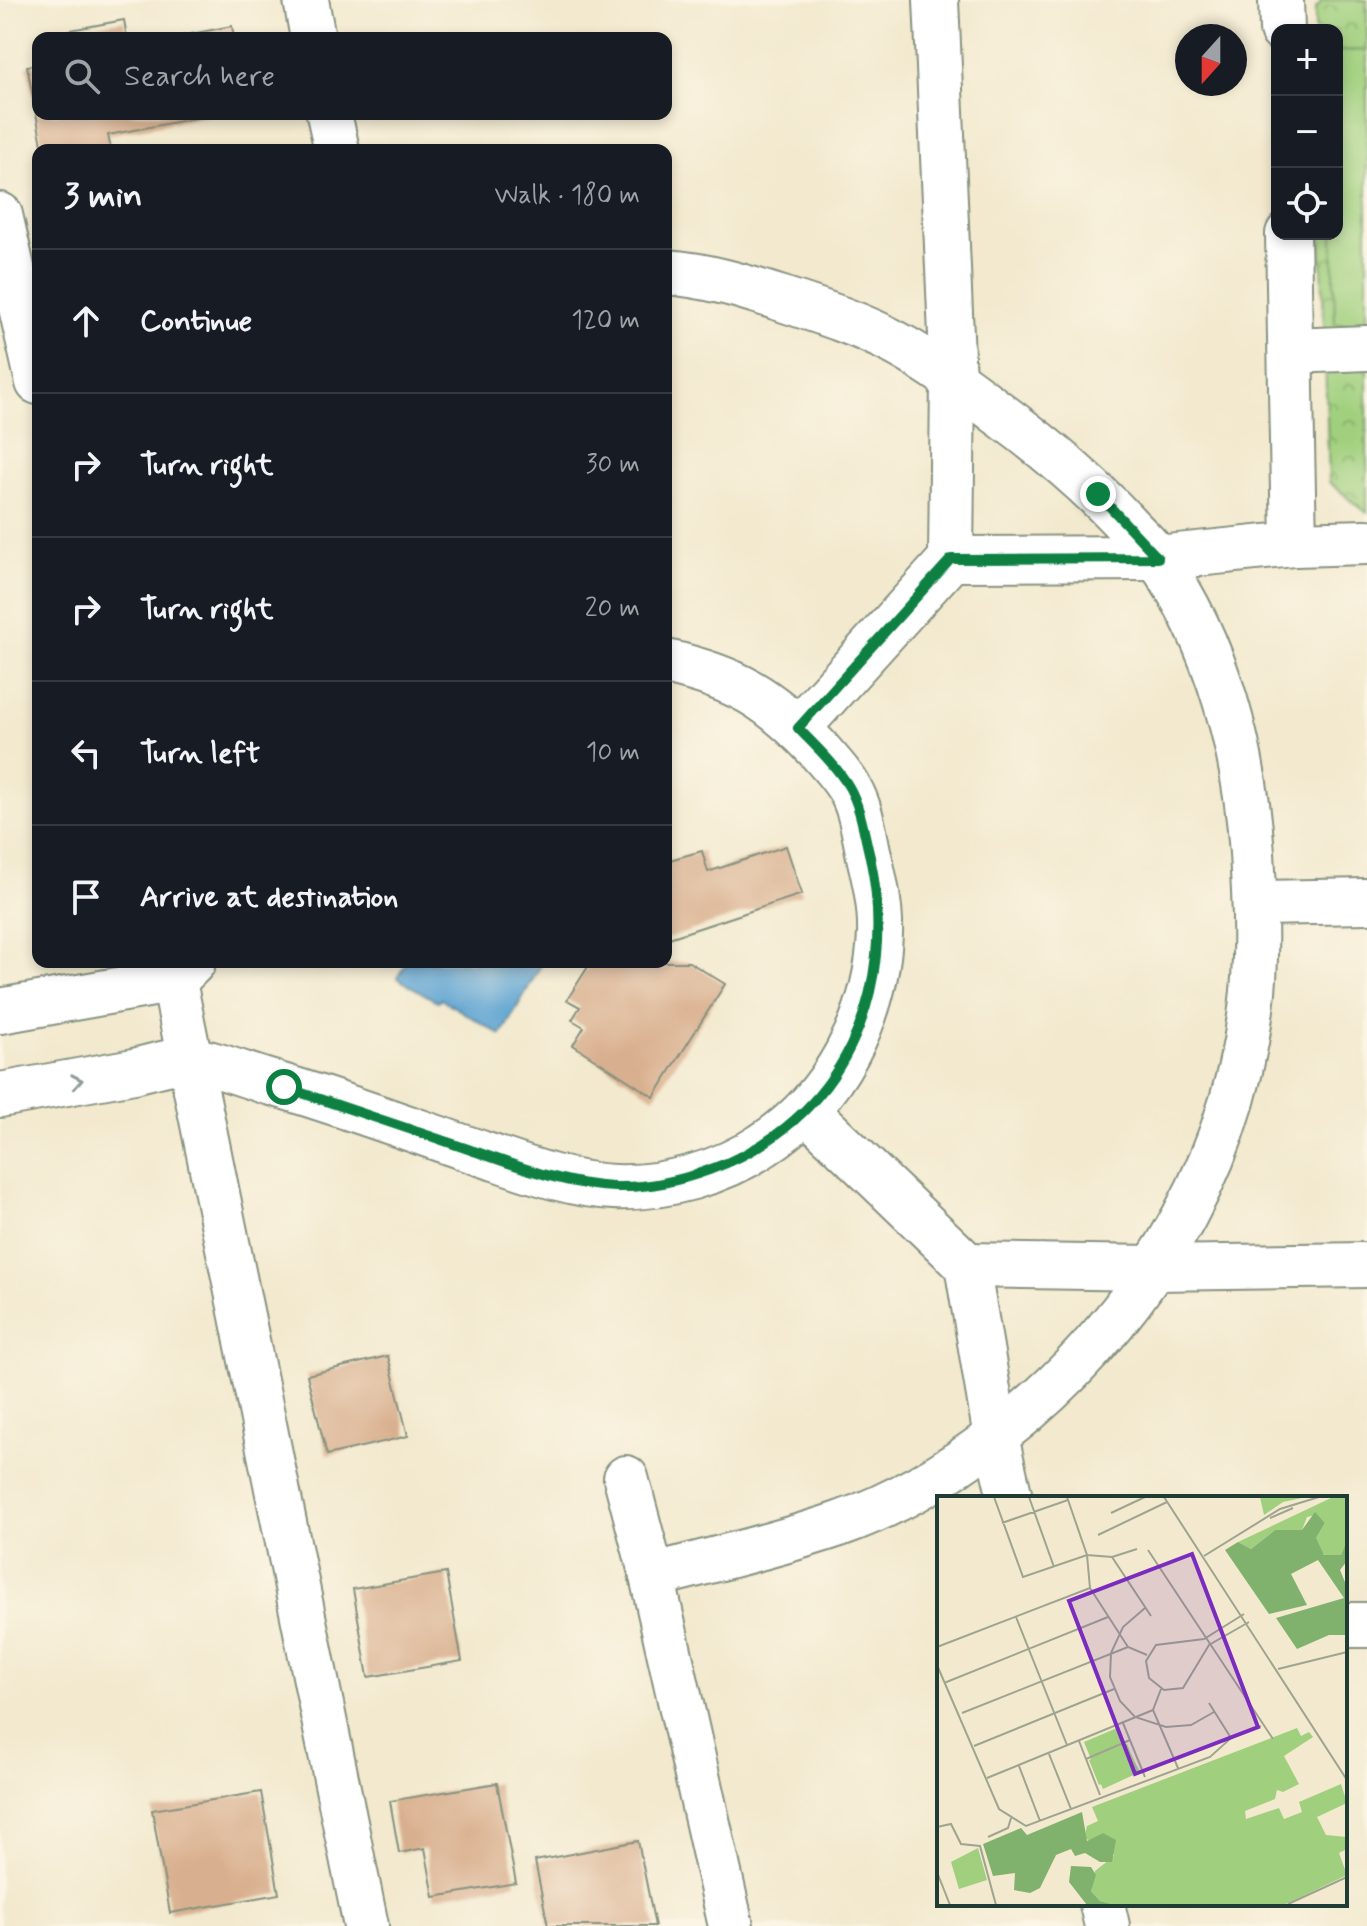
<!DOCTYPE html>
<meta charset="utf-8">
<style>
:root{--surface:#171b24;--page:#242831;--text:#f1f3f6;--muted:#9ea1a6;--line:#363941}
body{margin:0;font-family:Mynerve,sans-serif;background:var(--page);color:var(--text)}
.controls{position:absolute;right:24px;top:24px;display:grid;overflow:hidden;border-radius:16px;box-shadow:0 4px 12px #0003}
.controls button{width:72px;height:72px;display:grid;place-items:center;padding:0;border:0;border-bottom:2px solid var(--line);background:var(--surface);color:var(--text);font:40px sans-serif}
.compass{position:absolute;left:1175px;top:24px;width:72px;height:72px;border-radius:50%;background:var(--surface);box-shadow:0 4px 12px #0003;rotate:201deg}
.stop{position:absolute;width:24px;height:24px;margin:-18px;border:6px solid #0b8043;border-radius:50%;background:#fff}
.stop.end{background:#0b8043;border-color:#fff;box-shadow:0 2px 8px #0008}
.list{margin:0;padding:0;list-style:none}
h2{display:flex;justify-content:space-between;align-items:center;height:104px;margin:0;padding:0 32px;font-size:34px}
h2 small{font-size:26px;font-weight:400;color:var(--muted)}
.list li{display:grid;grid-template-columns:52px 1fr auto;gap:24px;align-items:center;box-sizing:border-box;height:144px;padding:0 32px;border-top:2px solid var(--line)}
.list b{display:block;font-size:30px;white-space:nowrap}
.list em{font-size:26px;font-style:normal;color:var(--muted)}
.icon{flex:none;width:44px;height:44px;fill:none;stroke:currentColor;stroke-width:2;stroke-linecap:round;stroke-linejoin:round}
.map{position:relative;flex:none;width:1367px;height:1926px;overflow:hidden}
.search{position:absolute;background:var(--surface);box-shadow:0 4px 12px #0003;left:32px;top:32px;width:640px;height:88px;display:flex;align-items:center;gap:20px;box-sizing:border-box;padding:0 28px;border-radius:16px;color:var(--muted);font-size:30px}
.panel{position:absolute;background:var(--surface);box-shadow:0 4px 12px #0003;left:32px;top:144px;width:640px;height:824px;border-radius:16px}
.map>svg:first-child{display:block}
</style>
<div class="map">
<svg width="1367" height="1926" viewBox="0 0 1367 1926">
<defs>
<pattern id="park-crowns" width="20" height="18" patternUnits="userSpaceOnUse" patternTransform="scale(2)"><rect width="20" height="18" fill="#a0d07e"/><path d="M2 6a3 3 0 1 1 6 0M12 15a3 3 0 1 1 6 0" fill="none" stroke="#82aa68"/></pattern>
</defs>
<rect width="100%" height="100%" fill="#fcf5e5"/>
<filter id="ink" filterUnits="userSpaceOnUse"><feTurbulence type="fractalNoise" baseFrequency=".0125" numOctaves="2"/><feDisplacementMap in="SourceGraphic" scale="16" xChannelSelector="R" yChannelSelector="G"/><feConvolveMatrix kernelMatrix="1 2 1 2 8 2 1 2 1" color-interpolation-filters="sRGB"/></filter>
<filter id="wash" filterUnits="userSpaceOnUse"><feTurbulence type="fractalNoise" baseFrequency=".006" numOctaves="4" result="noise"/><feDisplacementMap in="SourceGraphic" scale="32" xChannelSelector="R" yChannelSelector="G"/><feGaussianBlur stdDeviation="1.8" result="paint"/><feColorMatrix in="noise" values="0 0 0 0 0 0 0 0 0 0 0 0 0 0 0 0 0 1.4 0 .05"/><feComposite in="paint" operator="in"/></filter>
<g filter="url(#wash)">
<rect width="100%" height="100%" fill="#f2e9ce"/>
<polygon fill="url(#park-crowns)" stroke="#608659" stroke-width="2" points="1322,0 1367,0 1367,513 1329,482 1321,234 1337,234 1337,30 1315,30 1315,10"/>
<polygon fill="#a0d07e" stroke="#608659" stroke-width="2" points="1367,50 1367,324 1335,324 1333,234 1337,234 1337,51"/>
<polygon fill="#5ba3d2" stroke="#3d7083" stroke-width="2" points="407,962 543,962 501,1035 441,999 438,1002 397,978"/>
<g id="blocks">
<g fill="#d9b08f">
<polygon points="124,20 127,38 50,38 49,34"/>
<polygon points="232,26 234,38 171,38"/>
<polygon points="38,64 38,114 217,114 108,135 111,150 43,150 27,66"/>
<polygon points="786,846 802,894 666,939 666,861 702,851 708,872"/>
<polygon points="591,962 689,962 725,984 654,1097 573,1045 584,1027 572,1020 580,1007 567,1000"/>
<polygon points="388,1356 408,1436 327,1455 307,1375"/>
<polygon points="446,1573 462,1661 368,1677 353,1589"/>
<polygon points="497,1783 516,1883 434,1897 425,1848 399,1853 390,1801"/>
<polygon points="261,1792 279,1894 170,1913 152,1810"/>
<polygon points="638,1841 655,1926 548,1926 535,1861"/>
</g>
</g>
</g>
<g filter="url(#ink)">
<use href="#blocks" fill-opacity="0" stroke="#889381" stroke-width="2"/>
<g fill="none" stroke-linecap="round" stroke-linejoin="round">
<defs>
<g id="minor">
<polyline points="306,0 313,38"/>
<polyline points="1281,0 1282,30"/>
<polyline points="329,114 337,150"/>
<polyline points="0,215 38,382"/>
<polyline points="1288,234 1294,544"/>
<polyline points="1292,351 1367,348"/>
<polyline points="951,559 1158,558 1294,544 1367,542"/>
<polyline points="798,728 951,559 953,380 936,0"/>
<polyline points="1255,903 1367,901"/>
<polyline points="170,962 366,1926"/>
<polyline points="0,1011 175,980 193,962"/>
<path d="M0,1095c45,-8 89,-16 134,-24 17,-4 38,-11 56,-11 17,0 63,18 82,23 71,21 141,47 211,71 42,14 86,31 131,33 50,2 108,-14 149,-42 71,-46 113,-127 117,-211 1,-26 -5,-53 -11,-78 -5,-23 -8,-48 -20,-68 -8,-14 -21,-27 -31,-39 -49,-52 -82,-71 -152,-87"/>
<polyline points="807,1111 967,1265 996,1437 1010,1498"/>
<polyline points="967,1265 1154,1268 1367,1265"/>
<polyline points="626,1478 652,1576 731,1926"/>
<path d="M652,1576c62,-17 126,-31 187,-52 57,-20 114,-54 161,-91 133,-104 230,-254 251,-424 7,-51 4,-104 1,-156 -7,-102 -34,-208 -93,-293 -9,-13 -22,-24 -33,-36 -38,-41 -80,-76 -125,-109 -33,-25 -67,-51 -104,-71 -37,-20 -78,-33 -118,-46 -37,-12 -73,-23 -113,-26"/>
<polyline points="1345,1625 1367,1625"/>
<polyline points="1102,1904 1107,1926"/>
</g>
</defs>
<use href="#minor" stroke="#889381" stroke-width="48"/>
<use href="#minor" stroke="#fff" stroke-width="44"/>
</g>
<defs><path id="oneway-chevron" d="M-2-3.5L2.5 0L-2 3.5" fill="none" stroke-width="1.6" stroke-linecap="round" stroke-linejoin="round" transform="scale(2)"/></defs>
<use stroke="#8f9e9a" href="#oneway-chevron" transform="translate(77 1081) rotate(-10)"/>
</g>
<g fill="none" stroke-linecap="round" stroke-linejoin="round" filter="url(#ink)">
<path stroke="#0b8043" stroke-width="10" d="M284,1087c62,21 123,41 184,62 47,16 96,36 146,38 33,1 65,-6 95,-17 134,-48 190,-178 161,-313 -6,-23 -9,-49 -21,-70 -13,-22 -34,-41 -51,-59l153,-169 207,-1 -60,-64"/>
</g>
<g transform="translate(937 1496)">
<rect width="410" height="410" fill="#f2e9ce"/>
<path d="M396,1h14v43l-6,15 -12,3 -12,-9 -1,-11 9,-15 -8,-8 -10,2 -5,13h-27l-24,19 -13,-7zM360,232l4,8 8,-4 4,5 -29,19 15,28 -16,8 -6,-2 -2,9 -30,12 1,8 33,-11 5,11 18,-7 -3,-10 42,-18 6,19 -30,14 9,18 21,2v12l-8,4 8,22 -63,30h-169l-15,-4 -9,-10 4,-20 19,-15 -11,-23 -12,8 -7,-3 3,-12 11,-5 -6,-14zM41,352l9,32 -28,9 -8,-27z" fill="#a0d07e"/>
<path d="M378,16l10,11 -9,15 8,17h17l6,-15v21l-7,9 7,17v48h-18l-32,14 -21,-31 68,-20 -26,-38 -27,14 16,31 -38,9 -44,-64 13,-8 13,7 24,-19h27zM145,316l5,29 16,-8 13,7 -4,22h-12l-15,-9 -10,3 -4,-7 -15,6 -16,33 -10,5 -16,-3 1,-17 -22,3 -10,-32 38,-16 6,7zM134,370l20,1 5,8 -5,16 9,10 15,4h-28l-18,-23z" fill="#80b26d"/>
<path d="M323,1h42v1l-19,4 -19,13zM180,232l23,44 -37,17 -19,-47z" fill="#a0d07e"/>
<path d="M190,248l10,24 -13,6 -11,-24zM167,258l10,25 -15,6 -10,-25z" fill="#a0d07e"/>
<path fill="none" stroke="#9ea490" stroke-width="2" d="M57,1l29,80 64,-22 25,2 39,59M92,1l25,70M130,1l20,58 3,33 38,59 19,8M227,1l183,283M174,17l34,-16M333,22l23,-10M65,27l66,-23M161,39l69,-33M211,54l125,189M267,60l76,-47 39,-12M175,61l25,-8M208,112l-22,19 -12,26 -1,24 10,24 15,16 31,10 25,-2 23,-13M307,118l-40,25 -48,6 -10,16 3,17 15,12 19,-2 26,-43 40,-23M79,121l51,128M0,151l153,-59M0,169l62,144 27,17 184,-69 21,-19 30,-12M341,173l69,-17M7,187l164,-66M224,193l-8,21 25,58M272,207l22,35M25,217l166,-66M186,227l22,54M142,245l21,54M37,250l140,-57M112,258l22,55M149,263l44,-19M82,270l21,55M50,282l166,-68M0,331l14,-3 10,20 19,2 16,59M51,341l20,-9 3,-10M0,376l13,33M351,408l59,-27"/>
<path fill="#7b2cbf" fill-opacity="0.15" stroke="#7b2cbf" stroke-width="4" d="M255,58l66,173 -123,47 -66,-173z"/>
<rect width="410" height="410" fill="none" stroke="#1f3d34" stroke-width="4"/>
</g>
</svg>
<div class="controls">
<button>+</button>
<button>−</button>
<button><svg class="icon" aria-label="locate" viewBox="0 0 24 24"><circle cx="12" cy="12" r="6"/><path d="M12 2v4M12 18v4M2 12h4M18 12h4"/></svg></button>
</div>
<svg class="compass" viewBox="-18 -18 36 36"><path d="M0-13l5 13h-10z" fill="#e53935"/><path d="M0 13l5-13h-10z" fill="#9ea1a6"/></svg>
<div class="stop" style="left:284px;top:1087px"></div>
<div class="stop end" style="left:1098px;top:494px"></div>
<div class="search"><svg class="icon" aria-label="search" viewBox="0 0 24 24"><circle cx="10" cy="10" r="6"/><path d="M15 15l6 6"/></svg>Search here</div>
<section class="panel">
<h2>3 min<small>Walk · 180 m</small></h2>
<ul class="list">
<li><svg class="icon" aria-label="ahead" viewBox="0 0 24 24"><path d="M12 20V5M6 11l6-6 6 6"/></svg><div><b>Continue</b></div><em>120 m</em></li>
<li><svg class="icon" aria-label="right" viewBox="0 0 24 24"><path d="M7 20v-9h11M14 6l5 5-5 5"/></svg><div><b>Turn right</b></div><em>30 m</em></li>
<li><svg class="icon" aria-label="right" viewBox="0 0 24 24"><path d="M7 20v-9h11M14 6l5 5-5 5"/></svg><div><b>Turn right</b></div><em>20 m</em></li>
<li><svg class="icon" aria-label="left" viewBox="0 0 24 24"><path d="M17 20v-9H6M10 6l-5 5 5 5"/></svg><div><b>Turn left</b></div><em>10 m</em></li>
<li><svg class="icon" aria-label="arrive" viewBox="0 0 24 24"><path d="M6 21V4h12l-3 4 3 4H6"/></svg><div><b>Arrive at destination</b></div></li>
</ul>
</section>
</div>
